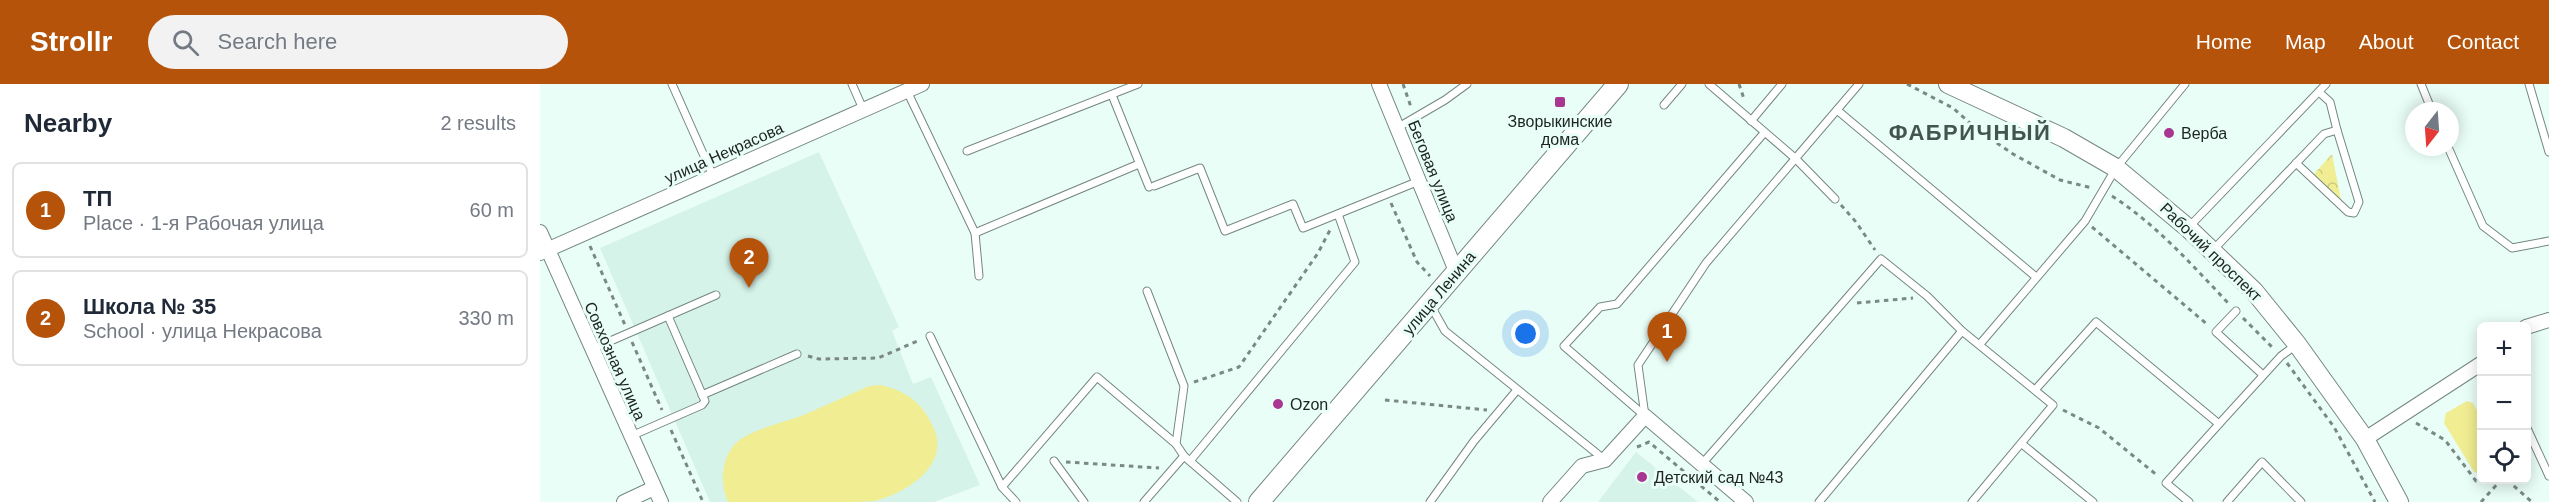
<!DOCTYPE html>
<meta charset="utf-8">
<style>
:root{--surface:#fff;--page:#f2f2f3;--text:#1f2937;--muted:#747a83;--line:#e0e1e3;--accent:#b45309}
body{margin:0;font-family:Helvetica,sans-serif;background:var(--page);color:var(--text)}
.controls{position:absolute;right:18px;bottom:18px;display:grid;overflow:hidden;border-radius:9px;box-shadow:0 3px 15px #0003}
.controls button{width:54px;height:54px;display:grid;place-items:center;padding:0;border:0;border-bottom:2px solid var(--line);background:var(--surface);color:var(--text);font:30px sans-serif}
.compass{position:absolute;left:1865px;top:18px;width:54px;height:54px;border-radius:50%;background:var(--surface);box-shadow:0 3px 15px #0003;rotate:197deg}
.you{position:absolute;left:986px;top:250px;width:21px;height:21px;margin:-15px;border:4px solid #fff;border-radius:50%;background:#1a73e8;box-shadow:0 0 0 9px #1a73e833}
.badge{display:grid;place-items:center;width:39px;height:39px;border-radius:50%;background:var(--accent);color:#fff;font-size:20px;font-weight:700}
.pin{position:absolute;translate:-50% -50px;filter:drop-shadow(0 2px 3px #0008)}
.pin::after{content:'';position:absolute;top:32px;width:21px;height:18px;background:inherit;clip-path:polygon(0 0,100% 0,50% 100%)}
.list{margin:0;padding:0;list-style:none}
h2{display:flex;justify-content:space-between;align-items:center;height:78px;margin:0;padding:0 24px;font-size:26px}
h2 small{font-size:20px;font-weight:400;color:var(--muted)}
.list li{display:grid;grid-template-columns:39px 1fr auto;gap:18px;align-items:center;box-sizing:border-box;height:96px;margin:0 12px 12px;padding:0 12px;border:2px solid var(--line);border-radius:9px}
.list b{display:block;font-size:22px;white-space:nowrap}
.list p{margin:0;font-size:20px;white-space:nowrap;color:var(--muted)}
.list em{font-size:20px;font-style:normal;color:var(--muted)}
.icon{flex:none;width:33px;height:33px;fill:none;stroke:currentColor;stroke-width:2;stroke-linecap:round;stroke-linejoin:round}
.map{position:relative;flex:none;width:2009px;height:418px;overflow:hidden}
header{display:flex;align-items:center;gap:36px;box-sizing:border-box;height:84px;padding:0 30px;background:var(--accent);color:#fff}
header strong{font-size:28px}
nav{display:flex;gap:33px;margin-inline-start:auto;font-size:21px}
.search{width:420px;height:54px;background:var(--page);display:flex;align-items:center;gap:15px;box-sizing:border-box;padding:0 21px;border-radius:33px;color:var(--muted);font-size:22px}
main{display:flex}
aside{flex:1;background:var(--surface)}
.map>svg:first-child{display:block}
</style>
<header>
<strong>Strollr</strong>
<div class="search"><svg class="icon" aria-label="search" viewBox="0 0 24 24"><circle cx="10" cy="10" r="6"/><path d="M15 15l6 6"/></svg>Search here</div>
<nav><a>Home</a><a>Map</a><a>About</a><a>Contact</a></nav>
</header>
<main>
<aside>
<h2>Nearby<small>2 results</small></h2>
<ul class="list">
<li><span class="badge">1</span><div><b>ТП</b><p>Place · 1-я Рабочая улица</p></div><em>60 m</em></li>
<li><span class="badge">2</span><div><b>Школа № 35</b><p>School · улица Некрасова</p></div><em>330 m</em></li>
</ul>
</aside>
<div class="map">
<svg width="2009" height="418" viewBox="0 0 2009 418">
<defs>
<pattern id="park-crowns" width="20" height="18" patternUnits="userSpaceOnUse" patternTransform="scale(1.5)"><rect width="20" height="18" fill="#f0ed92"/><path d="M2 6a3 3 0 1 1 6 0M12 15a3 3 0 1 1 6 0" fill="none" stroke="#cdcb7e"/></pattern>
</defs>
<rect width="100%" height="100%" fill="#e9fef7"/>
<g fill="#d6f3e9">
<polygon points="279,68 359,243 352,247 373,300 391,293 440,401 394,418 170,418 60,164"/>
<polygon points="1096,368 1158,418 1058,418"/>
</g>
<polygon fill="url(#park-crowns)" points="1792,70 1801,116 1774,90"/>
<g fill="#f0ed92">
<path d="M340,301c27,6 43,18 54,44 16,37 -28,64 -59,72 -12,1 -28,1 -41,1 -35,0 -71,0 -106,0 -8,-18 -7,-41 6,-57 13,-15 53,-23 72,-31 21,-9 42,-19 63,-28z"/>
<polygon points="1927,317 1933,319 1941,334 1941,390 1934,388 1904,339 1906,329"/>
</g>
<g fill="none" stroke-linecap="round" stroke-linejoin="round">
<defs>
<g id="service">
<polyline points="132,0 173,92"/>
<polyline points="312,0 323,25"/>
<polyline points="1169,0 1256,75 1295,115"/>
<polyline points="1881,0 1892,27"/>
<polyline points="1989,0 2009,68"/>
<polyline points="367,7 435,149 439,192"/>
<polyline points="572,11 609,103"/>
<polyline points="1124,21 1142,0"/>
<polyline points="1297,26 1496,193"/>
<polyline points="1211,37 1242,0"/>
<polyline points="857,44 905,16 927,0"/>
<polyline points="1908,63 1943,142 1972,164 2009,157"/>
<polyline points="427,67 598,0"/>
<polyline points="1756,79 1808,128 1814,129 1819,118 1797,46"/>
<polyline points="614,102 660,84 685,147 753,120 763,144 879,97"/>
<polyline points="1648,144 1786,0"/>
<polyline points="435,149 599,80"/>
<polyline points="1673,166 1784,50 1797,46 1790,18 1779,8"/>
<polyline points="607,207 644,302 636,360 644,372 697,418"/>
<polyline points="891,222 905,247 1065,376"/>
<polyline points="1696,227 1676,248 1723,291"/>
<polyline points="390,252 462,403 557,293 636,360"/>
<polyline points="1440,260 1545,137 1576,84 1645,0"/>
<polyline points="52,265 176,211"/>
<polyline points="1495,306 1556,238 1679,340 1741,272 1756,261"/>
<polyline points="162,311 257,270"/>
<polyline points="1105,332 1098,281 1166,179 1319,0"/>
<polyline points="1105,332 1024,262 1060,223 1077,220 1224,49"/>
<polyline points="1986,342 2009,392"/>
<polyline points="91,352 162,321 165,317 128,232"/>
<polyline points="1482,360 1553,418"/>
<polyline points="514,377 544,418"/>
<polyline points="650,377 815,178 798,130"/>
<polyline points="1162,380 1341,175 1387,212 1422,247 1513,321 1432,418"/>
<polyline points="462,403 476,418"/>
<polyline points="604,418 644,372"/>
<polyline points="890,418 934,357 977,306"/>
<polyline points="1279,418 1422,247"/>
<polyline points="1649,418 1626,399 1679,340"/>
<polyline points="1687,418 1722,378 1761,418"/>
</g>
<g id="minor">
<polyline points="839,0 916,187"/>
<polyline points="0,148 121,418"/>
<polyline points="0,169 382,0"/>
<polyline points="1986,243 2009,236"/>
<polyline points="1825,355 1942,279"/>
<polyline points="84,418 114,404"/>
<polyline points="1010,418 1042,382 1065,376 1105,332 1206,418"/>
</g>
<polyline id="tertiary" points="1408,0 1524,54 1576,84 1648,144 1714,207 1757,260 1825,355 1859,418"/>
<polyline id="secondary" points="719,418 1078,0"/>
</defs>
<use href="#service" stroke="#758781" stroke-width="9"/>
<use href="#minor" stroke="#758781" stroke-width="16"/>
<use href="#tertiary" stroke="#758781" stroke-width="20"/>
<use href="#secondary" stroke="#758781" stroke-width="22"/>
<g stroke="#7b8984" stroke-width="3" stroke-dasharray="4.5 4.5" stroke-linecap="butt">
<polyline points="863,0 871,23"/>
<polyline points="1199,0 1204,15"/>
<polyline points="1367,0 1413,24 1438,46 1473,70 1520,96 1552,104"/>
<polyline points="879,43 916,136"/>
<path d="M1572,112c45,29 81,70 118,109"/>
<polyline points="851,119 877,178 890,192"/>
<polyline points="1301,121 1316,138 1335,166"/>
<polyline points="1552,143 1668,241"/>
<polyline points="50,162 85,241"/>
<polyline points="1317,219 1373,214"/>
<polyline points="1703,234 1734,265"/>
<polyline points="92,258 122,326"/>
<polyline points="268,272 279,275 338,274 380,256"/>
<polyline points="1747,279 1794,343 1835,418"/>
<polyline points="654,298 699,283 778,169 790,146"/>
<polyline points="845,316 947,326"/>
<polyline points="1523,326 1559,344 1618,392"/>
<polyline points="1876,339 1905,356 1936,397 1945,396"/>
<polyline points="131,346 163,418"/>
<polyline points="1097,363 1109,358 1180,418"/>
<polyline points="526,378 619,384"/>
<polyline points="1967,396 1992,418"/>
<polyline points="1941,418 1961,396"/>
</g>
<use href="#service" stroke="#fff" stroke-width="7"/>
<use href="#minor" stroke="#fff" stroke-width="14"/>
<use href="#tertiary" stroke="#fff" stroke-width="18"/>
<use href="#secondary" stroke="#fff" stroke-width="20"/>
</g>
<g fill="#a93691" stroke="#e9fef7" stroke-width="2">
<rect x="1014" y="12" width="12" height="12" rx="3"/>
<circle cx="1629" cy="49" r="6"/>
<circle cx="738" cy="320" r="6"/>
<circle cx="1102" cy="393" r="6"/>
</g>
<g text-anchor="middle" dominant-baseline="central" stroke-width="6" stroke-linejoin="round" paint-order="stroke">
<g font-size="16" fill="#1c2321" stroke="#e9fef7" text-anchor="start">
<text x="1020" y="37" text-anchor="middle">Зворыкинские<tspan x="1020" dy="18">дома</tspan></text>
<text x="1641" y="49">Верба</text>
<text x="750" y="320">Ozon</text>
<text x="1114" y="393">Детский сад №43</text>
</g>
<g font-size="16" fill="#1c2321" stroke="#e9fef7">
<text transform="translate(184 69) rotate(-24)">улица Некрасова</text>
<text transform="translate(893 87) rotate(68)">Беговая улица</text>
<text transform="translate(1671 168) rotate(44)">Рабочий проспект</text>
<text transform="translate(899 209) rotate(-50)">улица Ленина</text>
<text transform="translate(75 277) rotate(66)">Совхозная улица</text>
</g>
<g font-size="22" font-weight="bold" letter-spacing="1.5" fill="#44554f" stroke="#e9fef7">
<text x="1430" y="48">ФАБРИЧНЫЙ</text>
</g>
</g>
</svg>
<div class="controls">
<button>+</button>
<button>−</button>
<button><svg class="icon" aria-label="locate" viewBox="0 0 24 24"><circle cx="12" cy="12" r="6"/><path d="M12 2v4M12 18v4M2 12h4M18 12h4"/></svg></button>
</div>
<svg class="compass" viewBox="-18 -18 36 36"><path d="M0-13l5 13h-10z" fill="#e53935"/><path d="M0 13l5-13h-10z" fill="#747a83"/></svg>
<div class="you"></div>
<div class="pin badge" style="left:1127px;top:278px">1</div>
<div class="pin badge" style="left:209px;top:204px">2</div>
</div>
</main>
